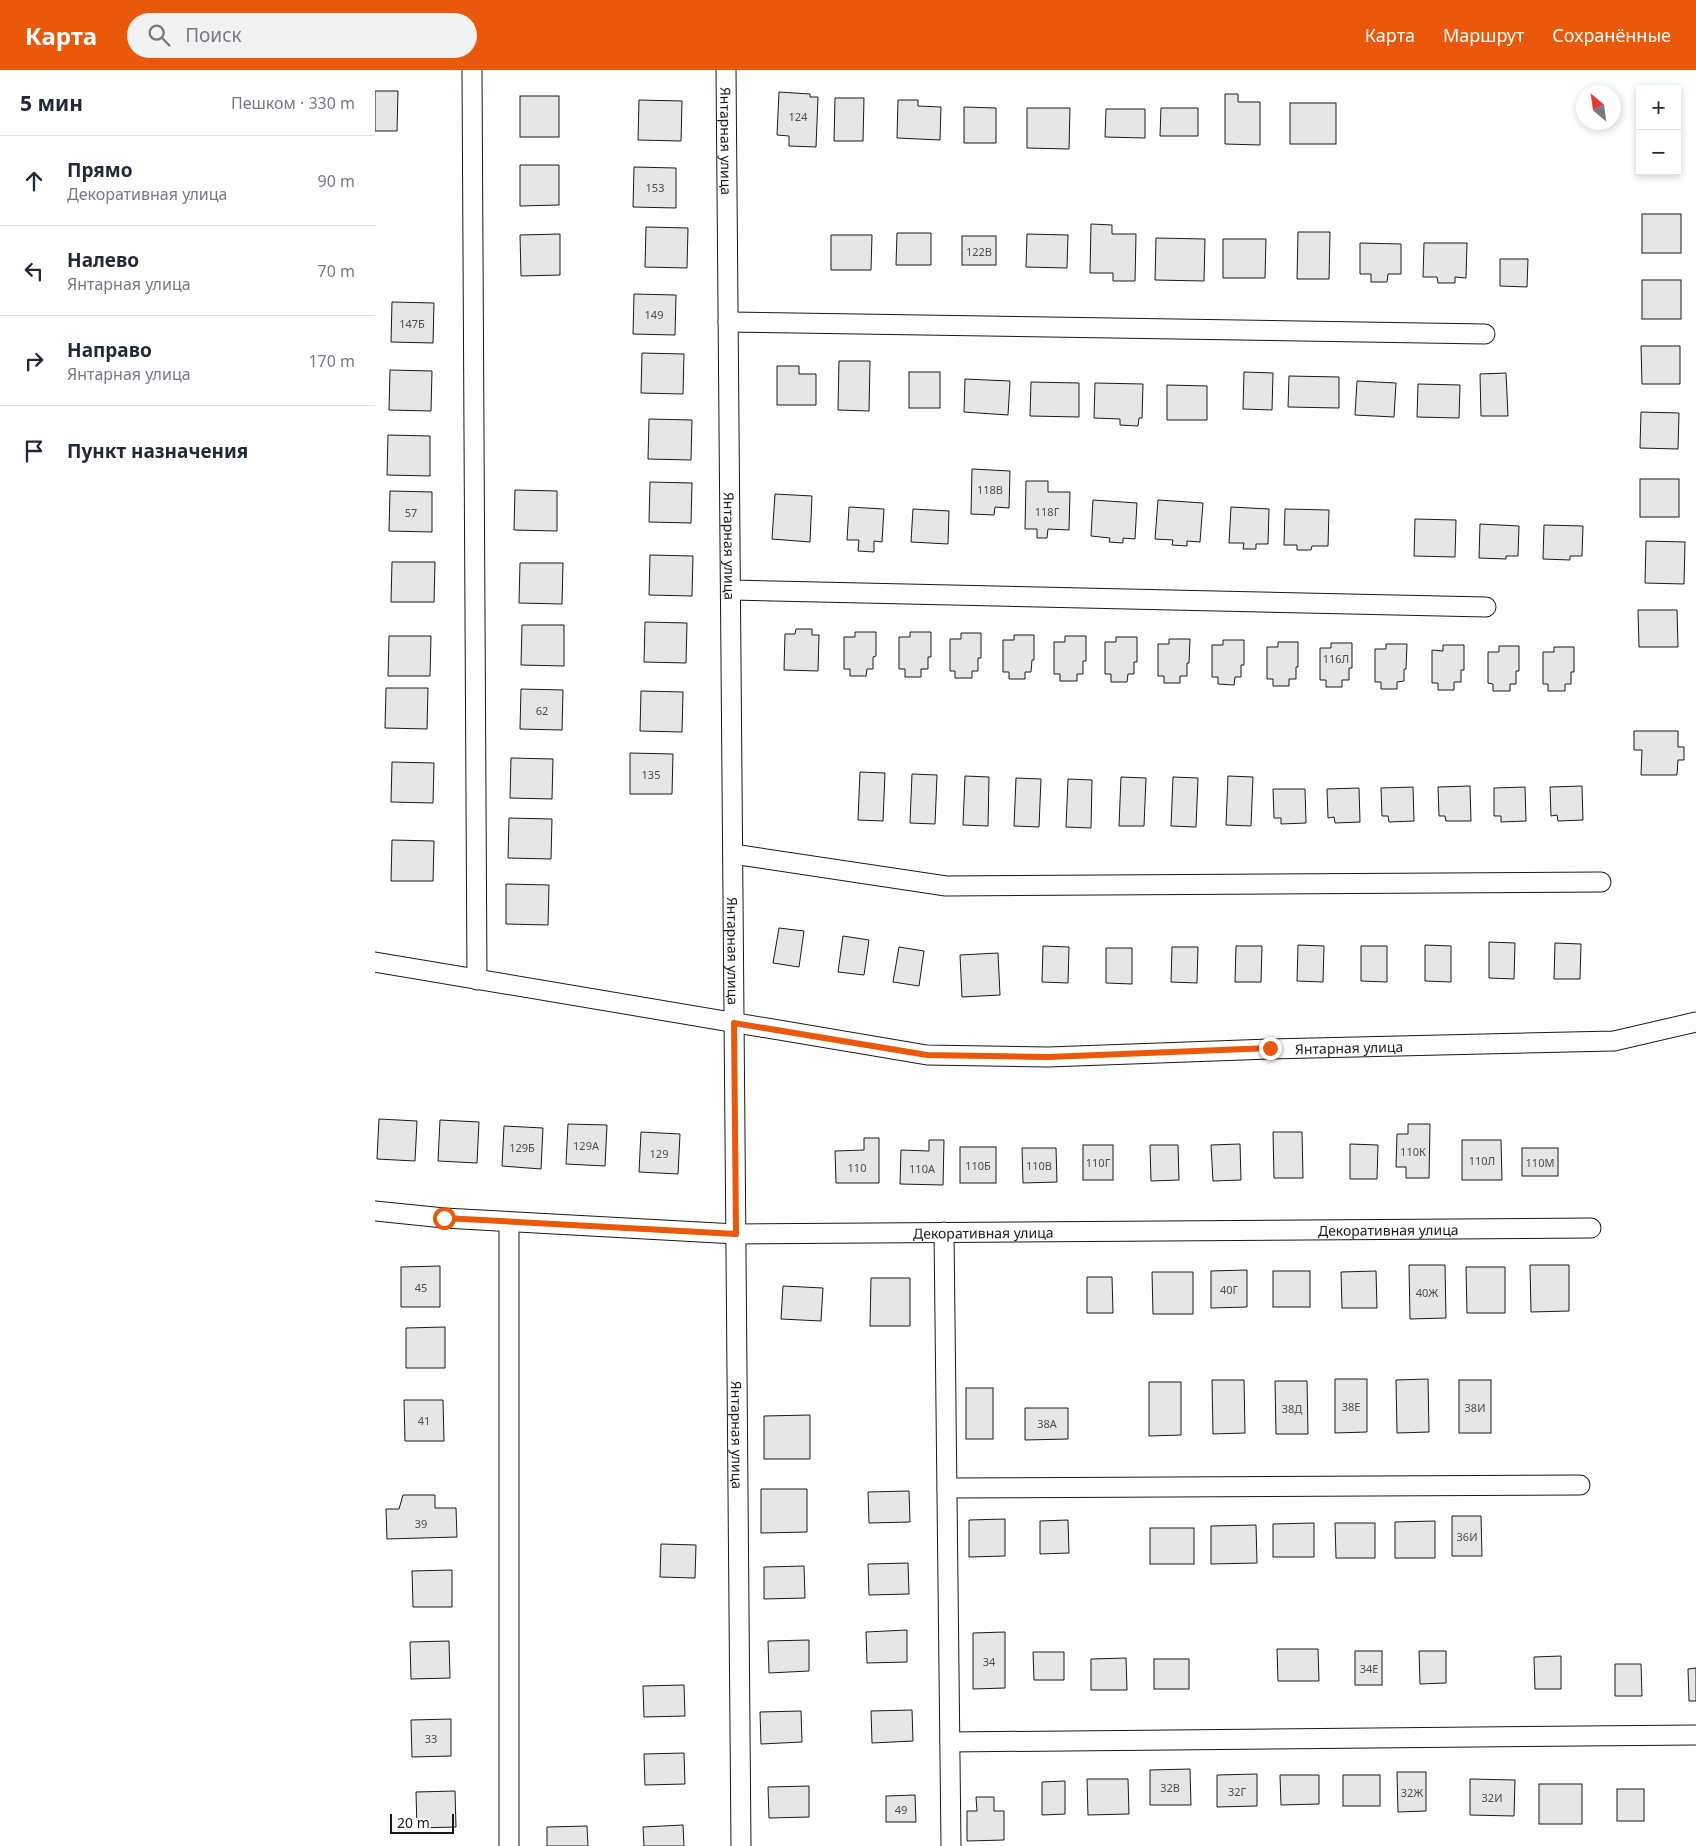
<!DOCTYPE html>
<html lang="ru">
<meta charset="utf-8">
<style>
:root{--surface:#fff;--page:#f2f2f3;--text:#1f2937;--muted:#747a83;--line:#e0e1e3;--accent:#ea580c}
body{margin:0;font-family:"Noto Sans",sans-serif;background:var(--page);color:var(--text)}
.controls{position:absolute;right:15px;top:15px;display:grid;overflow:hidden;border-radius:0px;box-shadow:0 2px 8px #0003}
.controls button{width:45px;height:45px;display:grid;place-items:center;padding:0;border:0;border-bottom:1px solid var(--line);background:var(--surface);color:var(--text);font:25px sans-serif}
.compass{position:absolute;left:1201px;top:15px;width:45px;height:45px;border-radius:50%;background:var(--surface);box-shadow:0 2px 8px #0003;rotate:331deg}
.scale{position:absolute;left:15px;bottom:12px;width:64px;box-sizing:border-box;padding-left:5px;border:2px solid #1a1a1a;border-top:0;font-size:14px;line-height:18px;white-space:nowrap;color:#1a1a1a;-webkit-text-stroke:4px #fff;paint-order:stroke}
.stop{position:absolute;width:15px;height:15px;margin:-11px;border:4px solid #ea580c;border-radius:50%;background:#fff}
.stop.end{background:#ea580c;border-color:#fff;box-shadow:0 1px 5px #0008}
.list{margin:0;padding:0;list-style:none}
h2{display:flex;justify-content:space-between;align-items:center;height:65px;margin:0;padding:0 20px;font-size:21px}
h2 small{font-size:16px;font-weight:400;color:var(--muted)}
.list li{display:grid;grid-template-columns:32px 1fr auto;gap:15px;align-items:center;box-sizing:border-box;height:90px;padding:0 20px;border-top:1px solid var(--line)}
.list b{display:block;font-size:19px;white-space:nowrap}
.list p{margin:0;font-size:16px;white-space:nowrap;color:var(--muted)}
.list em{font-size:16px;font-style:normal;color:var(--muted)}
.icon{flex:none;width:28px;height:28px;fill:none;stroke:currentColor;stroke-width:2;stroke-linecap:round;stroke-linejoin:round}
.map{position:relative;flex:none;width:1321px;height:1776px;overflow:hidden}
header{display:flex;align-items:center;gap:30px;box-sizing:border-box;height:70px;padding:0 25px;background:var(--accent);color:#fff}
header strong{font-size:24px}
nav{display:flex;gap:28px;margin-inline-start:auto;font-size:18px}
.search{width:350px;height:45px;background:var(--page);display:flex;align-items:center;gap:12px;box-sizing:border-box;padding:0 18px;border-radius:28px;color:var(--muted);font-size:19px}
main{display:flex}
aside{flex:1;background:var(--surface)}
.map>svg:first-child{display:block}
</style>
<header>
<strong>Карта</strong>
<div class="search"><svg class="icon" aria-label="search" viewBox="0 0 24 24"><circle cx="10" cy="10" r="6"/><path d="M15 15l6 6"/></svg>Поиск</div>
<nav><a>Карта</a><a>Маршрут</a><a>Сохранённые</a></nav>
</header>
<main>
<aside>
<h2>5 мин<small>Пешком · 330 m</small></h2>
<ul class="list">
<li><svg class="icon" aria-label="ahead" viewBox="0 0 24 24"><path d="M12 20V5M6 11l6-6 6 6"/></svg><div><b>Прямо</b><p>Декоративная улица</p></div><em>90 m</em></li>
<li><svg class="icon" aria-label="left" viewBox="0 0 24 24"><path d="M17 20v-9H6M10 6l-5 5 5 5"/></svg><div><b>Налево</b><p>Янтарная улица</p></div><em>70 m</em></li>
<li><svg class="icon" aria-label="right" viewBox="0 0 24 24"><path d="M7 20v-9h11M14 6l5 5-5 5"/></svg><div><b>Направо</b><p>Янтарная улица</p></div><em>170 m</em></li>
<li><svg class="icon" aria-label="arrive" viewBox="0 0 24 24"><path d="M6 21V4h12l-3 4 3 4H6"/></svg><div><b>Пункт назначения</b></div></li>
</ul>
</aside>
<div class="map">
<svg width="1321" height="1776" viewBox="0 0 1321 1776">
<rect width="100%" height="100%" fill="#fff"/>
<g fill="#e6e6e6" stroke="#1a1a1a">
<polygon points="0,21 23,21 22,61 0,61"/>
<polygon points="404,22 435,24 435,27 443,27 441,77 414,76 414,66 402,65"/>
<polygon points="850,24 863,24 863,32 885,32 885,75 850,74"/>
<rect x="145" y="26" width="39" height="41"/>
<polygon points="460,28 489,28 488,71 459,71"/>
<polygon points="264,30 307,31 306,71 263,70"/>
<polygon points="523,30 543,30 543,36 566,37 565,70 522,68"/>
<rect x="915" y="33" width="46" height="41"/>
<polygon points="589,37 621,38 621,73 589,73"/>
<polygon points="652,38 695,38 694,79 652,78"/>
<polygon points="786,38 823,38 823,66 785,66"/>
<polygon points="731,39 770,39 770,68 730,67"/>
<polygon points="145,95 184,95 184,135 145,136"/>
<polygon points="259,97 301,98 301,138 258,137"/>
<rect x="1267" y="144" width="39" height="39"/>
<polygon points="716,154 737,155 737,164 761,164 760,211 738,211 738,203 715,203"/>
<polygon points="271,157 313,158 312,198 270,197"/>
<polygon points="923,162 955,162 954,209 922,209"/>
<polygon points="522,163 556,163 556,195 521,195"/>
<polygon points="185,164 185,205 146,206 145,165"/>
<polygon points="652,164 693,165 692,198 651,197"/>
<polygon points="456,165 497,165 496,200 456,200"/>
<rect x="587" y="166" width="34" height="29"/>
<polygon points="781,168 830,169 829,211 780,210"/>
<polygon points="848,169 891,169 890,208 848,208"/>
<polygon points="985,173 1026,174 1026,204 1013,204 1012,212 996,212 996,204 985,204"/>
<polygon points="1049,173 1092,173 1091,208 1080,207 1080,213 1063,213 1062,207 1048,207"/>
<polygon points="1125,189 1153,189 1152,217 1125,216"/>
<rect x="1267" y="210" width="39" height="39"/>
<polygon points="259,224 301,225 300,265 258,264"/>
<polygon points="17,232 59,233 58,273 16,272"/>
<polygon points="1266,276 1305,276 1305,314 1267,314"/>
<polygon points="267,283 309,284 308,324 266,323"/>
<polygon points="464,291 495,291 494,341 463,340"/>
<polygon points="402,296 424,296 424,304 441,304 441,335 402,335"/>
<polygon points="15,300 57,301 56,341 14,340"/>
<rect x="534" y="302" width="31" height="36"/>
<polygon points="869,302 898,303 897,340 868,339"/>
<polygon points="1131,303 1133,346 1106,346 1105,304"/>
<polygon points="914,306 964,307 964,338 913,337"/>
<polygon points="590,309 635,311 633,345 589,342"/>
<polygon points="982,311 1021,313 1019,347 980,345"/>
<polygon points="656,312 704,313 704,347 655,346"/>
<polygon points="720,313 768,314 767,348 764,348 763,356 745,355 745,349 719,348"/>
<polygon points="1043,314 1085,315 1084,348 1042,347"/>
<polygon points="792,315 832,316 832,350 792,350"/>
<polygon points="1266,342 1304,343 1303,379 1265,378"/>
<polygon points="274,349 317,350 316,390 273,389"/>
<polygon points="13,365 55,366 55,406 12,405"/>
<polygon points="597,399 635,401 634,438 620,437 619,445 596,444"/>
<rect x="1265" y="409" width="39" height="38"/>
<polygon points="651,411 673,411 673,422 695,422 694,460 673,459 672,468 662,468 662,459 650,459"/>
<polygon points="275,412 317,413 316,453 274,452"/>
<polygon points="140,420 182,421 182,461 139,460"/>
<polygon points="15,421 57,422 57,462 14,461"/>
<polygon points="400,424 437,426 435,472 397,469"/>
<polygon points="718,430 762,433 760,469 748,468 748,473 734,472 735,468 716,466"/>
<polygon points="783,430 828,433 825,472 812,471 812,476 797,475 798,470 780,469"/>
<polygon points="474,437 509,439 507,472 499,471 499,482 483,481 484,470 472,470"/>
<polygon points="856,437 894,439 893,474 881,474 881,479 868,479 869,473 854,473"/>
<polygon points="538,439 574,441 573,474 536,472"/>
<polygon points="910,439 954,440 953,476 937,476 936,480 922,480 922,475 909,475"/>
<polygon points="1040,449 1081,450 1080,487 1039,486"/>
<polygon points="1105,454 1144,456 1143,486 1131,486 1131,489 1104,488"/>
<polygon points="1169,455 1208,456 1207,486 1195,486 1195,490 1168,489"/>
<polygon points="1271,471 1310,472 1309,514 1270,513"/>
<polygon points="275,485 318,486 317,526 274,525"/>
<polygon points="17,492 60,492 59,532 16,532"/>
<polygon points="145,493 188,493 187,534 144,533"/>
<polygon points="1263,540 1302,540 1303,577 1264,577"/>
<polygon points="270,552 312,553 311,593 269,592"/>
<polygon points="147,555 189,555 189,596 146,595"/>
<polygon points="421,559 437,559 437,565 444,565 443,601 409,600 410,564 420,564"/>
<polygon points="480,562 501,562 501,586 498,587 498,599 492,599 491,606 475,606 475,599 469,599 469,567 480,567"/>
<polygon points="535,562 556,562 556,587 553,587 553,599 546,599 546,607 530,607 530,599 524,599 524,567 535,567"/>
<polygon points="586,563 606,563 606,588 603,588 603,601 597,601 597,608 580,608 580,601 575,601 575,569 586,569"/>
<polygon points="639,565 659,565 659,590 657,590 656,602 650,602 650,609 634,609 634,602 628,602 628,570 639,570"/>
<polygon points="14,566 56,566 55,606 13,606"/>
<polygon points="690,566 711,566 711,591 708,591 708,604 702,604 702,611 685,611 685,604 679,604 679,572 690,572"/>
<polygon points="741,567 762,567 762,592 759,592 759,604 753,604 752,612 736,612 736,604 730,604 730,572 741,572"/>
<polygon points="794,569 815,569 814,593 812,593 812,606 805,606 805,613 789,613 789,606 783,606 783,574 794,574"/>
<polygon points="848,570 869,570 869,595 866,595 866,607 860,607 859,615 843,614 843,607 837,607 837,575 848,575"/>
<polygon points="903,572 923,572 923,597 921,597 921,609 914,609 914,616 898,616 898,609 892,609 892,577 903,577"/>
<polygon points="956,573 977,573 977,598 974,598 974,610 967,610 967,617 951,617 951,610 945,610 945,578 956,578"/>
<polygon points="1011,574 1032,574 1031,599 1029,599 1029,611 1022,612 1022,619 1006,619 1006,612 1000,612 1000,579 1011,579"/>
<polygon points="1068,575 1089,575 1089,600 1086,600 1086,612 1079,612 1079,620 1063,620 1063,613 1057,613 1057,580 1068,581"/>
<polygon points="1124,576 1144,576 1144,601 1141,601 1141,614 1135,614 1135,621 1118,621 1118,614 1113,613 1113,582 1124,582"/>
<polygon points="1179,577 1199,577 1199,602 1196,602 1196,614 1190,614 1190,621 1173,621 1173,614 1168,614 1168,582 1179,582"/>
<polygon points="11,618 53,618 52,659 10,658"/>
<polygon points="146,619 188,620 187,660 145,659"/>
<polygon points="266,621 308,622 307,662 265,661"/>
<polygon points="1259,661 1303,661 1303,677 1309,677 1309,690 1303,690 1302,705 1266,705 1267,680 1259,680"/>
<polygon points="255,683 298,684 297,724 255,724"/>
<polygon points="136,688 178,689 177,729 135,728"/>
<polygon points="17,692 59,693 58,733 16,732"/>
<polygon points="485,702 510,703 508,751 483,750"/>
<polygon points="537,704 562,705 560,754 535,753"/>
<polygon points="590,706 614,707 613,756 588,755"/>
<polygon points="853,706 878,707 876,756 851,755"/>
<polygon points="746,707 771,708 769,756 744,756"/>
<polygon points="798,707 823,708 821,757 796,756"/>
<polygon points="641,708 666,709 664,757 639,756"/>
<polygon points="693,709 717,710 716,758 691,757"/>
<polygon points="1095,716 1096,751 1071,751 1070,746 1064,746 1063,717"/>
<polygon points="1207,716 1208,750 1183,751 1182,745 1176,746 1175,717"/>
<polygon points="1038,717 1039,751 1014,752 1013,746 1007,746 1006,718"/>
<polygon points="1150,717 1151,751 1126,752 1126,746 1119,746 1119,718"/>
<polygon points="984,718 985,752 960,753 959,747 953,748 952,719"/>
<polygon points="898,719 930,719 931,753 906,754 906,748 899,748"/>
<polygon points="134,748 177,749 176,789 133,788"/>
<polygon points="17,770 59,771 58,811 16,811"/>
<polygon points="131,814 174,815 173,855 131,854"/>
<polygon points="404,858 429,861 424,897 398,893"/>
<polygon points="468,866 494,870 489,905 463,902"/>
<polygon points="1114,872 1140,873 1139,909 1114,908"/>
<polygon points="1180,873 1206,874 1205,909 1179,909"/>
<polygon points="923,875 949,876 948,912 922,911"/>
<polygon points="1050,875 1076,876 1076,912 1050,911"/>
<polygon points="668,876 694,877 693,913 667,912"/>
<polygon points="861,876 887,876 886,912 860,912"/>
<polygon points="986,876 1012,876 1012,912 986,911"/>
<polygon points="524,877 549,881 544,916 518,912"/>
<polygon points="797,877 823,877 822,913 796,912"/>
<polygon points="731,878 757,878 757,914 731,913"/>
<polygon points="623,883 625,925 587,927 585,885"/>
<polygon points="4,1049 42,1051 40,1091 2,1089"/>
<polygon points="65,1050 104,1052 102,1093 63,1091"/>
<polygon points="193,1054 232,1055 230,1096 191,1094"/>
<polygon points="1033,1054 1055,1054 1054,1108 1031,1108 1031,1097 1021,1097 1022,1064 1033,1064"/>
<polygon points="129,1056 168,1058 166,1099 127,1096"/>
<polygon points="266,1062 305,1064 303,1104 264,1102"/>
<polygon points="898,1062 927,1062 928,1108 899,1108"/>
<polygon points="489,1068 504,1068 504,1113 461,1113 460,1081 489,1080"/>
<polygon points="554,1070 569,1070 568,1115 525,1114 526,1080 554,1081"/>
<polygon points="1087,1070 1126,1070 1127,1110 1087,1110"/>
<polygon points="865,1074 866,1110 838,1111 836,1075"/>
<polygon points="975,1074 1003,1075 1002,1109 975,1109"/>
<rect x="708" y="1075" width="30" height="35"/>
<polygon points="775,1075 803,1075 804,1110 776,1111"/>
<rect x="585" y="1077" width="36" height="36"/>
<polygon points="647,1078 681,1078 682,1112 648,1113"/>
<rect x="1147" y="1078" width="36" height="28"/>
<polygon points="1034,1195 1070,1195 1071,1248 1035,1249"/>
<polygon points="1155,1195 1194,1195 1194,1241 1156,1242"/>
<polygon points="65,1196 65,1237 26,1237 26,1197"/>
<polygon points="1091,1197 1130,1197 1130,1243 1092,1243"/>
<polygon points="872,1200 872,1237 836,1238 836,1201"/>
<rect x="898" y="1201" width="37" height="36"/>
<polygon points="1001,1201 1002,1238 967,1238 966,1202"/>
<polygon points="777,1202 818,1202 818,1244 778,1244"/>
<polygon points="712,1207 737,1207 738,1243 712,1243"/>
<polygon points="496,1208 535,1208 535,1256 495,1256"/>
<polygon points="408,1216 448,1218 446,1251 406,1249"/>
<polygon points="70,1257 70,1298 31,1298 31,1258"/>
<polygon points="960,1309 992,1309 992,1362 960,1363"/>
<polygon points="1053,1309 1054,1362 1022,1363 1021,1310"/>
<polygon points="837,1310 869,1310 870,1363 838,1364"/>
<rect x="1084" y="1310" width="32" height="53"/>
<polygon points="900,1311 932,1311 933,1364 901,1364"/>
<polygon points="774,1312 806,1312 806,1365 774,1366"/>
<rect x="591" y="1318" width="27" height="51"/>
<polygon points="29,1330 68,1330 69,1371 30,1371"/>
<polygon points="650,1338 693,1338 693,1369 650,1370"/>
<polygon points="435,1345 435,1389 389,1389 389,1346"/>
<polygon points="386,1419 432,1419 432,1462 386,1463"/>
<polygon points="534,1421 535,1452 494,1453 493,1422"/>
<polygon points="28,1425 60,1425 60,1438 81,1438 82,1467 12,1469 11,1439 24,1439"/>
<polygon points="1077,1446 1106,1446 1107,1486 1077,1486"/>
<polygon points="630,1449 630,1486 594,1487 594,1450"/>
<polygon points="693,1450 694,1483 665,1484 665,1451"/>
<polygon points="1060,1451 1060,1488 1020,1488 1020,1452"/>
<polygon points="939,1453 939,1487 898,1487 898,1454"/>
<polygon points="960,1453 1000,1453 1000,1488 961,1488"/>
<polygon points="881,1455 882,1493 836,1494 836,1456"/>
<rect x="775" y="1458" width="44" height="36"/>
<polygon points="286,1474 321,1475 320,1508 285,1507"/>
<polygon points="533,1493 534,1524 494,1525 493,1494"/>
<polygon points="429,1496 430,1528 389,1529 389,1497"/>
<polygon points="77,1500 77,1537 38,1537 37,1501"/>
<polygon points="532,1560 532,1592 492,1593 491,1562"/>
<polygon points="630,1562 630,1618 598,1619 598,1563"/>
<polygon points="434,1570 434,1601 394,1603 393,1571"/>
<polygon points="74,1571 75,1608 36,1609 35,1572"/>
<polygon points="902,1579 943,1579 944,1611 903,1611"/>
<rect x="980" y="1581" width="27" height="34"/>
<polygon points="1044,1581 1071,1581 1071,1613 1045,1614"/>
<polygon points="658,1582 689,1582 689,1610 659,1610"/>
<polygon points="1186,1586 1186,1619 1160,1619 1159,1587"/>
<polygon points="751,1588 752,1620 716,1620 716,1589"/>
<rect x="779" y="1589" width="35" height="30"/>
<polygon points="1240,1594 1266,1594 1267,1626 1240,1626"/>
<polygon points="1321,1598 1321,1631 1314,1631 1313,1599"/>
<polygon points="309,1615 310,1646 269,1647 268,1616"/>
<polygon points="537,1640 538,1671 497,1673 496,1641"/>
<polygon points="426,1641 427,1672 386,1674 385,1642"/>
<polygon points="76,1649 76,1686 37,1687 36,1650"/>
<polygon points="309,1683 310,1714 270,1715 269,1684"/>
<polygon points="815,1699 816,1735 775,1735 775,1700"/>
<polygon points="1022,1702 1051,1702 1051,1741 1023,1742"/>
<polygon points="882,1704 882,1736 842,1737 842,1705"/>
<polygon points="905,1705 944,1705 944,1734 906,1735"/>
<rect x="968" y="1705" width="37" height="31"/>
<polygon points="712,1709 753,1709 754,1744 713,1745"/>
<polygon points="1095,1709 1140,1710 1139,1746 1095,1745"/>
<polygon points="690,1711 690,1744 667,1745 667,1712"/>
<rect x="1164" y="1714" width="43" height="40"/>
<polygon points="434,1716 434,1747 394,1748 393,1717"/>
<rect x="1242" y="1719" width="27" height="32"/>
<polygon points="80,1721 81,1757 42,1758 41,1722"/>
<polygon points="540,1725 541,1752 511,1752 511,1726"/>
<polygon points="601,1727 619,1727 619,1741 629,1741 629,1770 592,1771 592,1741 602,1741"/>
<polygon points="308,1755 309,1776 269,1776 268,1757"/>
<polygon points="212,1756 213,1776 172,1776 172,1757"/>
</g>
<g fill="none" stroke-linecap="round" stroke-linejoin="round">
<defs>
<g id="minor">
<polyline points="97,0 102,910"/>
<path id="s1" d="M351,0l15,1776"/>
<polyline points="353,252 1110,264"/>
<polyline points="356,520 1111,537"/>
<polyline points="358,784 571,816 1226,812"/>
<path id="s2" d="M0,892l552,93 121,2 222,-8 344,-8 82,-19"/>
<path id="s3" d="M0,1141l69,7 292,16 855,-6"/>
<polyline points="569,1162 576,1776"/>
<polyline points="572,1418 1205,1415"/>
<polyline points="575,1672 1321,1665"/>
<polyline points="134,1776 134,1152"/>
</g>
</defs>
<use href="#minor" stroke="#1a1a1a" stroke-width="21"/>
<use href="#minor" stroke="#fff" stroke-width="19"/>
</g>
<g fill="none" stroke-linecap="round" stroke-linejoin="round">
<polyline stroke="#ea580c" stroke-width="6" points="69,1148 361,1164 359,953 552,985 673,987 895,978"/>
</g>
<g text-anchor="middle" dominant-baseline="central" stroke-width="4" stroke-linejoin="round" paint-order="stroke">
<g font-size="11" fill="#4d4d4d">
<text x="423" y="46">124</text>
<text x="280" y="117">153</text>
<text x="604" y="181">122В</text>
<text x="279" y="244">149</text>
<text x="37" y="253">147Б</text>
<text x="615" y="419">118В</text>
<text x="672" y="441">118Г</text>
<text x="36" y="442">57</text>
<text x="961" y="588">116Л</text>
<text x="167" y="640">62</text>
<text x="276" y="704">135</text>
<text x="211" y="1075">129А</text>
<text x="147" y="1077">129Б</text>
<text x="1038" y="1081">110К</text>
<text x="284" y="1083">129</text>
<text x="1107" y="1090">110Л</text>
<text x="723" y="1092">110Г</text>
<text x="1165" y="1092">110М</text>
<text x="603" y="1095">110Б</text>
<text x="664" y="1095">110В</text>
<text x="482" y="1097">110</text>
<text x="547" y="1098">110А</text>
<text x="46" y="1217">45</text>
<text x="854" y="1219">40Г</text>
<text x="1052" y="1222">40Ж</text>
<text x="976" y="1336">38Е</text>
<text x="1100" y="1337">38И</text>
<text x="917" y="1338">38Д</text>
<text x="49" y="1350">41</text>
<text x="672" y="1353">38А</text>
<text x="46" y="1453">39</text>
<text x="1092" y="1466">36И</text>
<text x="614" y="1591">34</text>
<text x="994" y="1598">34Е</text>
<text x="56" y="1668">33</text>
<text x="795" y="1717">32В</text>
<text x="862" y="1721">32Г</text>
<text x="1037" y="1722">32Ж</text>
<text x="1117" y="1727">32И</text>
<text x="526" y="1739">49</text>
</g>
<g font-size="14" fill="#1a1a1a" stroke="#fff">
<text stroke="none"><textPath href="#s1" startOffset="71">Янтарная улица</textPath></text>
<text stroke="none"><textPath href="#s1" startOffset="476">Янтарная улица</textPath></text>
<text stroke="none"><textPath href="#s1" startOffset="881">Янтарная улица</textPath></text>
<text stroke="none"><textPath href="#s2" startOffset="982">Янтарная улица</textPath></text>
<text stroke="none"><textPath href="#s3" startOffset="1014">Декоративная улица</textPath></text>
<text stroke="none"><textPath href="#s3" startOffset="609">Декоративная улица</textPath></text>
<text stroke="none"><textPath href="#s1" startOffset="1365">Янтарная улица</textPath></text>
</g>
</g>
</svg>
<div class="controls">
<button>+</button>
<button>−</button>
</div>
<svg class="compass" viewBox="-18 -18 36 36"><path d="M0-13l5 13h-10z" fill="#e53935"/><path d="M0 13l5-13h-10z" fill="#747a83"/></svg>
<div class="scale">20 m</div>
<div class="stop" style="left:69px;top:1148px"></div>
<div class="stop end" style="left:895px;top:978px"></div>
</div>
</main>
